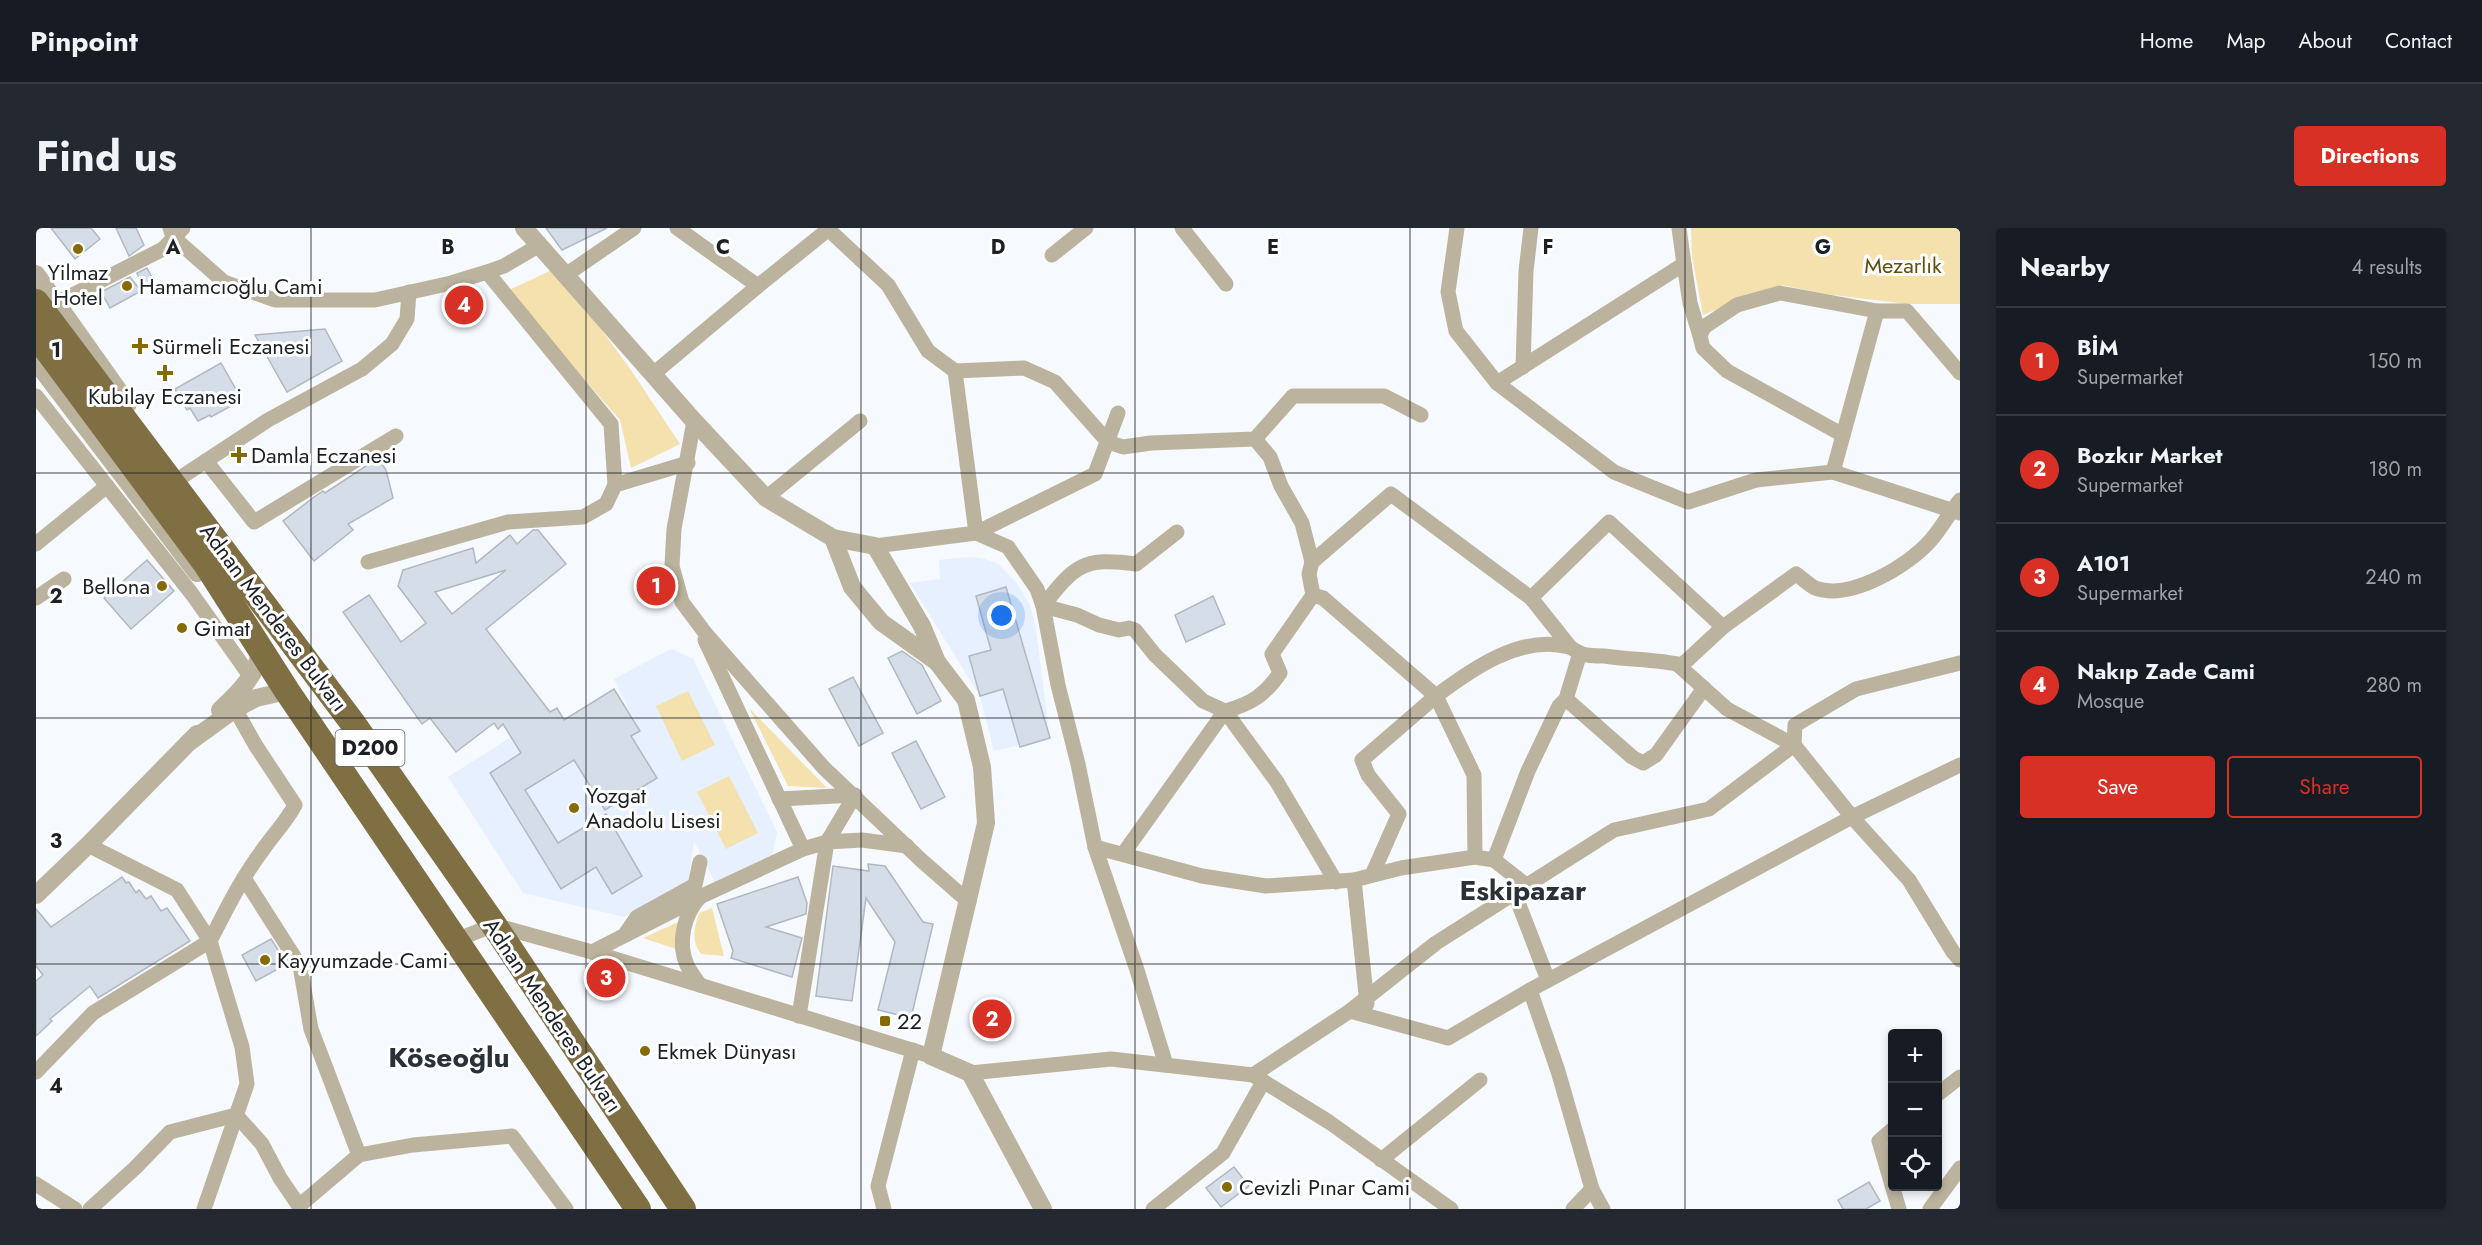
<!DOCTYPE html>
<meta charset="utf-8">
<style>
:root{--surface:#171b24;--page:#242831;--text:#f1f3f6;--muted:#9ea1a6;--line:#363941;--accent:#d93025}
body{margin:0;font-family:Jost,sans-serif;background:var(--page);color:var(--text)}
.controls{position:absolute;right:18px;bottom:18px;display:grid;overflow:hidden;border-radius:6px;box-shadow:0 3px 9px #0003}
.controls button{width:54px;height:54px;display:grid;place-items:center;padding:0;border:0;border-bottom:2px solid var(--line);background:var(--surface);color:var(--text);font:30px sans-serif}
.you{position:absolute;left:966px;top:388px;width:21px;height:21px;margin:-15px;border:4px solid #fff;border-radius:50%;background:#1a73e8;box-shadow:0 0 0 9px #1a73e833}
.badge{display:grid;place-items:center;width:39px;height:39px;border-radius:50%;background:var(--accent);color:#fff;font-size:20px;font-weight:700}
.pin{position:absolute;translate:-50% -50%;border:3px solid #fff;box-shadow:0 2px 6px #0006}
.list{margin:0;padding:0;list-style:none}
h2{display:flex;justify-content:space-between;align-items:center;height:78px;margin:0;padding:0 24px;font-size:26px}
h2 small{font-size:20px;font-weight:400;color:var(--muted)}
.list li{display:grid;grid-template-columns:39px 1fr auto;gap:18px;align-items:center;box-sizing:border-box;height:108px;padding:0 24px;border-top:2px solid var(--line)}
.list b{display:block;font-size:22px;white-space:nowrap}
.list p{margin:0;font-size:20px;white-space:nowrap;color:var(--muted)}
.list em{font-size:20px;font-style:normal;color:var(--muted)}
.actions{display:flex;gap:12px;padding:18px 24px}
.actions a{flex:1;padding:14px 0;border:2px solid var(--accent);border-radius:6px;text-align:center;font-size:21px;color:var(--accent)}
.actions .main{background:var(--accent);color:#fff}
.icon{flex:none;width:33px;height:33px;fill:none;stroke:currentColor;stroke-width:2;stroke-linecap:round;stroke-linejoin:round}
.map{position:relative;flex:none;width:1924px;height:981px;overflow:hidden;border-radius:6px}
header{display:flex;align-items:center;gap:36px;box-sizing:border-box;height:84px;padding:0 30px;background:var(--surface);border-bottom:2px solid var(--line)}
header strong{font-size:28px}
nav{display:flex;gap:33px;margin-inline-start:auto;font-size:21px}
.intro{display:flex;align-items:center;justify-content:space-between;box-sizing:border-box;height:144px;padding:0 36px}
h1{margin:0;font-size:42px}
.button{padding:15px 27px;border-radius:6px;background:var(--accent);color:#fff;font-size:21px;font-weight:700}
main{display:flex;gap:36px;padding:0 36px}
aside{flex:1;background:var(--surface);border-radius:6px;box-shadow:0 3px 9px #0003}
.map>svg:first-child{display:block}
</style>
<header>
<strong>Pinpoint</strong>
<nav><a>Home</a><a>Map</a><a>About</a><a>Contact</a></nav>
</header>
<div class="intro"><h1>Find us</h1><a class="button">Directions</a></div>
<main>
<div class="map">
<svg width="1924" height="981" viewBox="0 0 1924 981">
<rect width="100%" height="100%" fill="#f6f9fd"/>
<g fill="#e6f0fe">
<polygon points="932,329 946,330 962,336 980,354 994,378 999,396 1014,510 958,523 944,468 874,355 904,351 903,332"/>
<polygon points="635,421 657,431 741,604 736,629 680,656 658,613 652,654 588,689 487,665 412,549 521,480 529,492 600,495 578,451"/>
</g>
<g fill="#f4e1ae">
<polygon points="1655,0 1924,0 1924,76 1871,76 1789,66 1746,57 1717,66 1667,87 1656,29"/>
<polygon points="516,42 562,97 597,145 644,216 595,240 584,192 471,63"/>
<polygon points="652,463 679,517 646,533 620,478"/>
<polygon points="713,480 791,560 752,558"/>
<polygon points="693,548 722,605 690,621 661,564"/>
<path d="M676,680l12,48 -23,-2c-10,-14 -7,-25 -2,-41z"/>
<polygon points="642,694 640,721 607,710"/>
</g>
<g fill="#d5dde8" stroke="#b0b8c2" stroke-width="1.5" fill-rule="evenodd">
<polygon points="15,0 55,0 64,11 39,31"/>
<polygon points="80,0 100,0 108,17 93,28"/>
<polygon points="510,0 571,0 526,22"/>
<polygon points="111,40 119,55 108,61 101,45"/>
<polygon points="94,49 105,63 74,80 65,64"/>
<polygon points="436,59 447,81 421,95 409,72"/>
<polygon points="289,101 306,133 251,164 219,107"/>
<polygon points="185,135 206,172 175,189 174,187 162,193 154,180 151,182 139,161"/>
<polygon points="342,230 350,242 357,270 312,296 317,302 278,333 247,293 278,269 287,263 289,265"/>
<path d="M497,302h5l28,34 -80,65 64,83 7,-4 7,12 50,-31 26,42 -9,5 26,42 -52,32 -31,-50 -49,30 33,53 48,-29 36,62 -30,18 -16,-27 -35,22 -71,-116 31,-20 -18,-29 -5,5 -4,-6 -38,29 -26,-34 -8,6 -79,-112 26,-17 32,47 25,-19 -28,-37 5,-16 70,-22 3,15 34,-28 7,9zM470,342l-54,44 -17,-22z"/>
<polygon points="111,332 138,363 95,401 68,370"/>
<polygon points="970,359 1014,510 984,519 967,461 944,468 933,428 955,422 940,368"/>
<polygon points="1177,368 1189,396 1150,414 1139,387"/>
<polygon points="866,423 886,437 905,473 881,486 852,430"/>
<polygon points="817,449 847,505 823,518 793,461"/>
<polygon points="880,513 909,569 885,581 856,525"/>
<polygon points="832,636 849,638 887,694 897,696 875,790 842,782 859,714 830,670 816,773 780,768 797,638 833,643"/>
<polygon points="86,649 90,655 93,654 100,665 103,662 110,671 115,668 125,683 131,680 154,713 62,770 54,758 14,791 16,793 0,808 0,753 7,747 0,738 0,681 15,699"/>
<polygon points="762,649 771,675 770,686 730,699 766,710 756,749 695,730 697,723 681,676"/>
<polygon points="235,711 251,736 220,753 206,727"/>
<polygon points="1198,939 1213,958 1185,979 1170,960"/>
<polygon points="1833,954 1844,973 1830,981 1807,981 1802,972"/>
</g>
<g fill="none" stroke-linecap="round" stroke-linejoin="round">
<g stroke="#bbb39d" stroke-width="15">
<polyline points="134,0 137,9 188,54 239,72 339,72 415,55 451,44 468,38 502,18"/>
<polyline points="1146,0 1190,56"/>
<polyline points="1421,0 1412,64 1420,103 1461,155 1578,244 1652,274 1720,252 1797,244 1924,285"/>
<polyline points="1643,0 1648,36"/>
<polyline points="792,1 852,57 892,123 919,143"/>
<polyline points="1016,27 1050,0"/>
<polyline points="451,44 575,196 579,257"/>
<polyline points="531,46 598,0"/>
<polyline points="722,58 794,0"/>
<polyline points="21,75 127,21 147,0"/>
<polyline points="1841,83 1871,83 1924,145"/>
<polyline points="1664,108 1667,120 1691,143 1807,207"/>
<polyline points="1487,139 1490,43 1495,0"/>
<polyline points="616,147 722,58 641,0"/>
<polyline points="1461,155 1648,36 1654,75 1664,108 1668,99 1701,77 1744,65 1841,83 1797,244"/>
<polyline points="0,168 156,366 214,448"/>
<polyline points="1082,185 1059,246 940,305 919,143 988,140 1019,154 1072,214 1087,219 1115,215 1219,211 1257,168 1348,168 1385,187"/>
<polyline points="658,193 638,301 636,338 646,374 670,406 788,540 885,632 933,674"/>
<polyline points="1219,211 1234,229 1245,258 1266,295 1276,334 1273,346 1277,367"/>
<polyline points="170,233 218,294 360,208"/>
<polyline points="144,250 232,192 326,141 356,116 371,91 373,64"/>
<polyline points="730,270 824,193"/>
<polyline points="0,316 71,258"/>
<polyline points="839,318 940,305 972,319 1001,361 1007,378"/>
<polyline points="332,334 472,294 547,289 570,276 579,257 652,235"/>
<polyline points="1276,334 1355,266 1495,370 1534,419"/>
<polyline points="0,370 28,351"/>
<polyline points="1495,370 1573,294 1687,399"/>
<path d="M1007,378c32,-41 40,-49 93,-42l41,-32"/>
<polyline points="669,412 767,621"/>
<polyline points="1924,435 1820,461 1759,497 1758,517 1673,581 1578,602 1400,715 1314,783 1412,810 1494,762 1816,589 1924,537"/>
<polyline points="1641,436 1691,481 1758,517 1816,589 1873,652 1917,724 1924,732"/>
<polyline points="1530,471 1596,529 1607,535 1620,527 1668,460"/>
<path d="M1059,619l-17,-83 -20,-79 -15,-79 34,9 22,10 20,5 10,-2 6,2 20,25 48,46 22,10c26,-7 40,-16 55,-38l-8,-19 41,-59 10,3 113,98c36,-27 85,-62 133,-49 5,2 8,5 13,7 7,2 15,2 22,2 26,4 52,3 78,9l41,-38 73,-53c6,4 13,11 19,14 35,13 93,-22 115,-47 12,-13 19,-28 30,-41"/>
<polyline points="1087,626 1189,483 1241,554 1300,654"/>
<polyline points="1458,632 1492,543 1523,478 1530,471 1544,425"/>
<polyline points="1336,647 1363,586 1332,547 1326,532 1400,468 1438,547 1439,629"/>
<polyline points="208,650 264,738 275,801 323,927"/>
<polyline points="1318,652 1331,776"/>
<polyline points="1478,664 1512,752"/>
<path d="M663,670c-15,17 -22,45 -12,67 3,7 9,14 13,20"/>
<polyline points="590,705 601,689 659,657 664,634"/>
<polyline points="420,712 458,697 556,724 895,828"/>
<polyline points="556,724 666,668 767,621 791,614 819,567 743,571"/>
<polyline points="1494,762 1522,843 1556,961 1567,981"/>
<polyline points="763,788 791,614 826,612 871,618"/>
<polyline points="1130,837 1101,742 1059,619 1166,648 1230,658 1318,652 1365,640 1439,629 1458,632 1490,657"/>
<polyline points="0,844 57,785 174,713 141,662 52,617"/>
<polyline points="934,845 1075,831 1217,847 1293,894 1415,981"/>
<polyline points="1217,847 1314,783"/>
<polyline points="1902,866 1924,849"/>
<polyline points="1856,902 1843,913 1863,981"/>
<polyline points="1345,932 1444,852"/>
<polyline points="0,956 39,981"/>
<polyline points="54,981 99,940 134,904 200,887 226,916 244,950 263,978 323,927 377,917 476,908 530,981"/>
<path d="M168,981l43,-125 -5,-37 -32,-106c16,-31 31,-62 52,-90 11,-16 24,-29 33,-46l-39,-59 -21,-37"/>
<polyline points="848,981 842,958 877,822"/>
<polyline points="1117,981 1187,925 1227,854"/>
<polyline points="1537,981 1556,961"/>
<polyline points="1894,981 1924,940"/>
</g>
<g stroke="#bbb39d" stroke-width="18">
<polyline points="488,0 658,193 730,270 797,310 839,318 886,398 901,434 930,472 946,539 950,595 895,828 934,845 1007,981"/>
<polyline points="0,46 92,176"/>
<polyline points="0,134 161,345"/>
<polyline points="797,310 816,359 845,394 901,434"/>
<path d="M184,482c16,-15 42,-39 39,-62"/>
<polyline points="152,515 199,481 220,470 251,463 245,455"/>
<polyline points="0,667 52,617 161,506"/>
</g>
<g stroke="#7f6f42" stroke-width="26">
<polyline points="0,74 316,494 458,697 647,981"/>
<polyline points="0,107 170,336 251,463 602,981"/>
</g>
</g>
<path fill="none" stroke="#1c1f23" stroke-width="1.5" stroke-opacity="0.55" d="M275,0v981M550,0v981M825,0v981M1099,0v981M1374,0v981M1649,0v981M0,245h1924M0,490h1924M0,736h1924"/>
<g fill="#866a06" stroke="#fff" stroke-width="2">
<circle cx="42" cy="21" r="6"/>
<circle cx="91" cy="58" r="6"/>
<path d="M101 109h6v6h6v6h-6v6h-6v-6h-6v-6h6z"/>
<path d="M126 136h6v6h6v6h-6v6h-6v-6h-6v-6h6z"/>
<path d="M200 218h6v6h6v6h-6v6h-6v-6h-6v-6h6z"/>
<circle cx="126" cy="358" r="6"/>
<circle cx="146" cy="400" r="6"/>
<circle cx="538" cy="580" r="6"/>
<circle cx="229" cy="732" r="6"/>
<rect x="843" y="787" width="12" height="12" rx="3"/>
<circle cx="609" cy="823" r="6"/>
<circle cx="1191" cy="959" r="6"/>
</g>
<g text-anchor="middle" dominant-baseline="central" stroke-width="6" stroke-linejoin="round" paint-order="stroke">
<rect fill="#fff" stroke="#606265" stroke-width="1.5" x="299.5" y="502" width="69" height="36" rx="4.5"/>
<g font-size="21" font-weight="bold" fill="#1c1f23">
<text x="334" y="520">D200</text>
</g>
<g font-size="22" fill="#624f0f" stroke="#fff">
<text x="1867" y="37">Mezarlık</text>
</g>
<g font-size="22" fill="#1c1f23" stroke="#fff" text-anchor="start">
<text x="42" y="44" text-anchor="middle">Yilmaz<tspan x="42" dy="25">Hotel</tspan></text>
<text x="103" y="58">Hamamcıoğlu Cami</text>
<text x="116" y="118">Sürmeli Eczanesi</text>
<text x="129" y="168" text-anchor="middle">Kubilay Eczanesi</text>
<text x="215" y="227">Damla Eczanesi</text>
<text x="114" y="358" text-anchor="end">Bellona</text>
<text x="158" y="400">Gimat</text>
<text x="550" y="567">Yozgat<tspan x="550" dy="25">Anadolu Lisesi</tspan></text>
<text x="241" y="732">Kayyumzade Cami</text>
<text x="861" y="793">22</text>
<text x="621" y="823">Ekmek Dünyası</text>
<text x="1203" y="959">Cevizli Pınar Cami</text>
</g>
<g font-size="22" fill="#1c1f23" stroke="#fff">
<text transform="translate(238 389) rotate(53)">Adnan Menderes Bulvarı</text>
<text transform="translate(517 787) rotate(56)">Adnan Menderes Bulvarı</text>
</g>
<g font-size="28" font-weight="bold" fill="#2b3139" stroke="#fff">
<text x="1487" y="662">Eskipazar</text>
<text x="413" y="829">Köseoğlu</text>
</g>
</g>
<g font-size="20" text-anchor="middle" font-weight="bold" fill="#1c1f23" stroke="#fff" stroke-width="6" stroke-linejoin="round" paint-order="stroke">
<text x="137" y="26">A</text>
<text x="412" y="26">B</text>
<text x="687" y="26">C</text>
<text x="962" y="26">D</text>
<text x="1237" y="26">E</text>
<text x="1512" y="26">F</text>
<text x="1787" y="26">G</text>
<text x="20" y="129">1</text>
<text x="20" y="375">2</text>
<text x="20" y="620">3</text>
<text x="20" y="865">4</text>
</g>
</svg>
<div class="controls">
<button>+</button>
<button>−</button>
<button><svg class="icon" aria-label="locate" viewBox="0 0 24 24"><circle cx="12" cy="12" r="6"/><path d="M12 2v4M12 18v4M2 12h4M18 12h4"/></svg></button>
</div>
<div class="you"></div>
<div class="pin badge" style="left:620px;top:358px">1</div>
<div class="pin badge" style="left:956px;top:791px">2</div>
<div class="pin badge" style="left:570px;top:750px">3</div>
<div class="pin badge" style="left:428px;top:77px">4</div>
</div>
<aside>
<h2>Nearby<small>4 results</small></h2>
<ul class="list">
<li><span class="badge">1</span><div><b>BİM</b><p>Supermarket</p></div><em>150 m</em></li>
<li><span class="badge">2</span><div><b>Bozkır Market</b><p>Supermarket</p></div><em>180 m</em></li>
<li><span class="badge">3</span><div><b>A101</b><p>Supermarket</p></div><em>240 m</em></li>
<li><span class="badge">4</span><div><b>Nakıp Zade Cami</b><p>Mosque</p></div><em>280 m</em></li>
</ul>
<div class="actions"><a class="main">Save</a><a>Share</a></div>
</aside>
</main>
